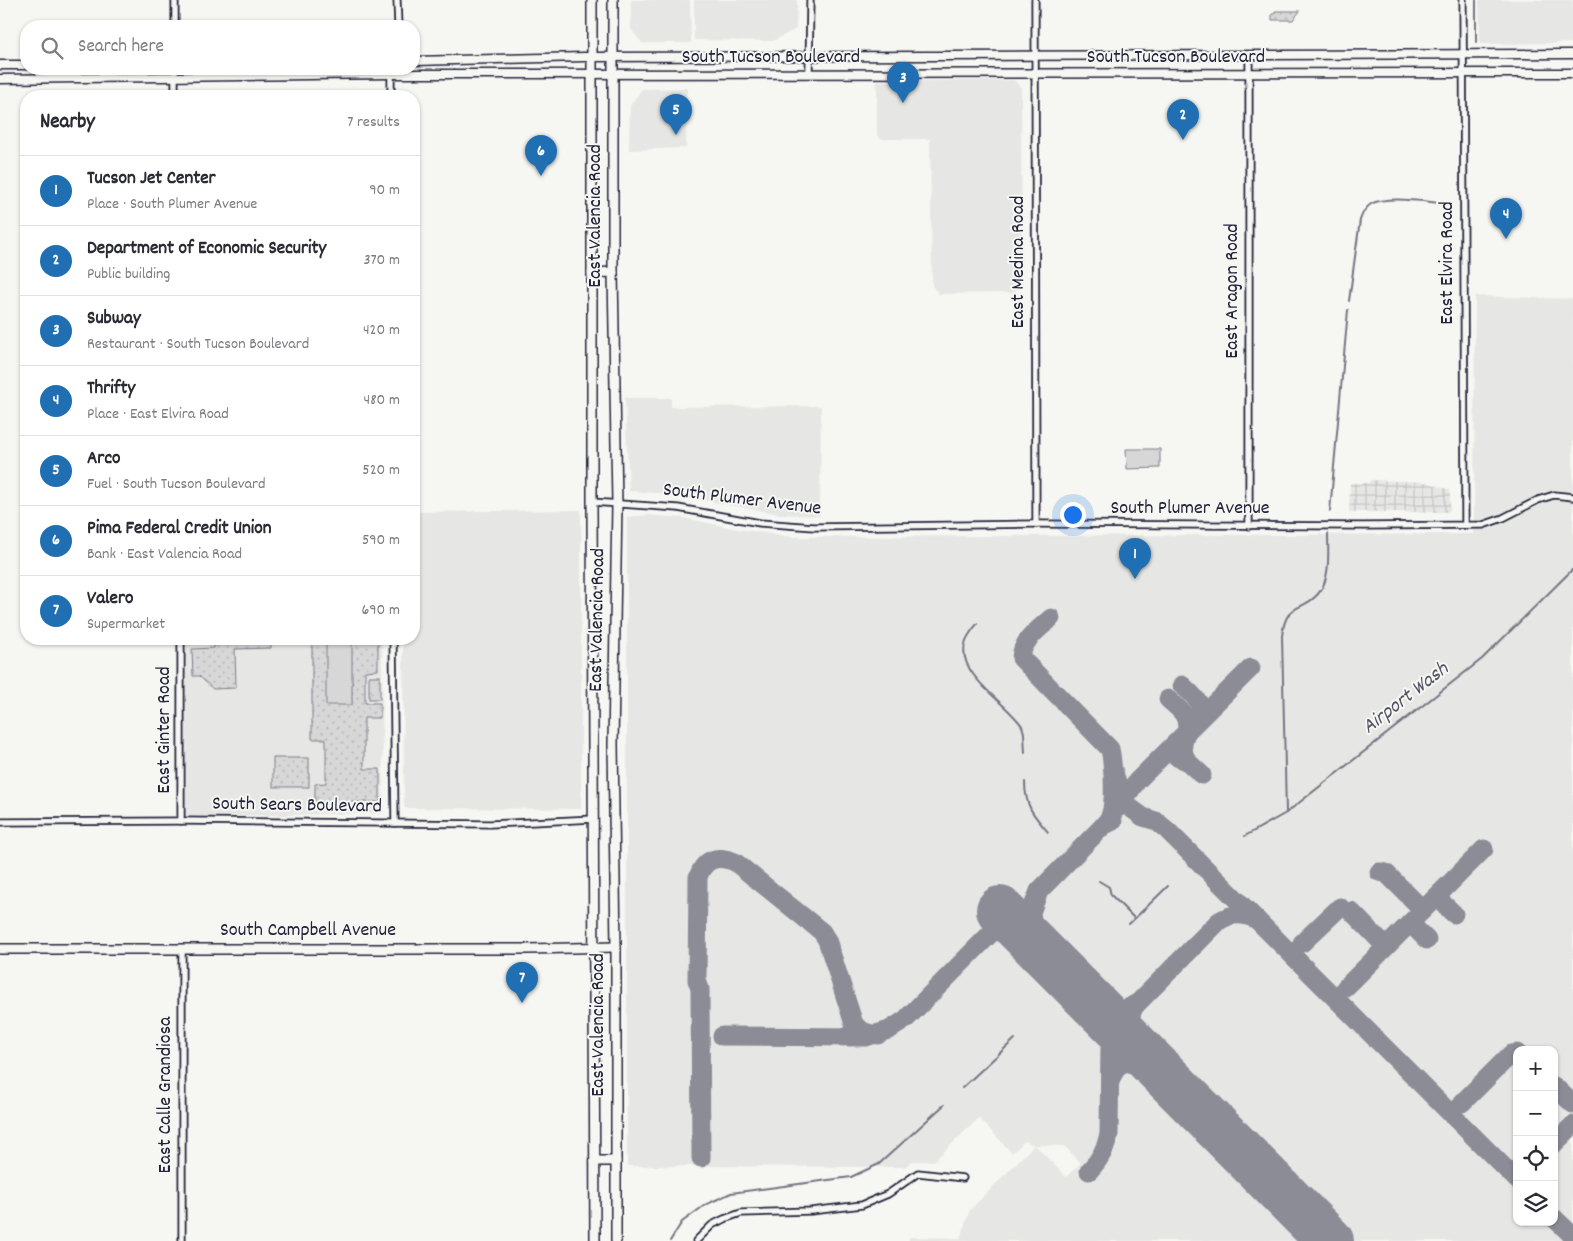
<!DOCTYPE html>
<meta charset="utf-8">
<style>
:root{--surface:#fff;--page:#f7f7f7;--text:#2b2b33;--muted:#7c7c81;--line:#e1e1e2;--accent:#1f6fb2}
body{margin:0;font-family:Dekko,sans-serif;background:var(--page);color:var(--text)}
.controls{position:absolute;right:15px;bottom:15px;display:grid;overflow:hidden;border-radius:10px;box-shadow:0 1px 4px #0004}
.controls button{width:45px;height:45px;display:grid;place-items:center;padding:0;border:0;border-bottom:1px solid var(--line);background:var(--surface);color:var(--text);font:25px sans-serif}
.you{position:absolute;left:1072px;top:514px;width:18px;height:18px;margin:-12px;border:4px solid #fff;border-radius:50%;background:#1a73e8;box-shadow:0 0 0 8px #1a73e833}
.badge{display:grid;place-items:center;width:32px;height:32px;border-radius:50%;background:var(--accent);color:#fff;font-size:16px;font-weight:700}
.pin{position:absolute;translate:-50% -41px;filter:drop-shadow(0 1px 2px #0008)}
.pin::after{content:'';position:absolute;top:26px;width:18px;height:15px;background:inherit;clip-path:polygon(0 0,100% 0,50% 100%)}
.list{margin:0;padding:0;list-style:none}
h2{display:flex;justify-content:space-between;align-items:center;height:65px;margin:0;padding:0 20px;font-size:21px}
h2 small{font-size:16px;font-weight:400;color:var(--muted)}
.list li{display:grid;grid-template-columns:32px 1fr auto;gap:15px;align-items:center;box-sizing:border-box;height:70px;padding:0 20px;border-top:1px solid var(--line)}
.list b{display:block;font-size:19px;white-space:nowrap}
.list p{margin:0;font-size:16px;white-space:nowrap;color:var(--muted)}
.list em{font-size:16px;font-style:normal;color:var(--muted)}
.icon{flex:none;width:28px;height:28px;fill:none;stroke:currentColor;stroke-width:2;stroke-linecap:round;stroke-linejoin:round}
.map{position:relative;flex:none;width:1573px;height:1241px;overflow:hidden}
.search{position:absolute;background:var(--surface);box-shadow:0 1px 4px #0004;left:20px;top:20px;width:400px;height:55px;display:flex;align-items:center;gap:12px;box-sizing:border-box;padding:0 18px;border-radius:20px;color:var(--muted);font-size:19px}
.panel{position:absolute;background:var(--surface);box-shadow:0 1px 4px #0004;left:20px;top:90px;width:400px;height:555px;border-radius:20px}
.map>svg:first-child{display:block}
</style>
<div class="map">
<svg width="1573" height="1241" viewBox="0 0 1573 1241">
<defs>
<pattern id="industrial-grid" width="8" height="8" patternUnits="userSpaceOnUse" patternTransform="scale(1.25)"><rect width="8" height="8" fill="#e6e6e4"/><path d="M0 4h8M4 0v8" fill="none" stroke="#c5c5c4"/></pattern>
<pattern id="grass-dots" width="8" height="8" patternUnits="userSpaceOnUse" patternTransform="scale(1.25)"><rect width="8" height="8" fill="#d7d7d7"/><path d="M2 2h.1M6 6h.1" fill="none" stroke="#b8b8b9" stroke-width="1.8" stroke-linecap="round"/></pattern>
<pattern id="park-crowns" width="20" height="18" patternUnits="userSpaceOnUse" patternTransform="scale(1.25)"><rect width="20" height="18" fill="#d7d7d7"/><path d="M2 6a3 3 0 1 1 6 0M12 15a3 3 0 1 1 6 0" fill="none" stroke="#b8b8b9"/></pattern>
</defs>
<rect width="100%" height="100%" fill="#f6f6f2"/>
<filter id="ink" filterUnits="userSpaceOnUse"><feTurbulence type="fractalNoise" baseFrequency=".02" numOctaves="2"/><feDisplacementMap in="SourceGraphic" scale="10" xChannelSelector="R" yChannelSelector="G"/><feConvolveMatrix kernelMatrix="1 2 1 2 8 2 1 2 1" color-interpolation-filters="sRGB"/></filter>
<g filter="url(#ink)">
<g fill="#e6e6e4" fill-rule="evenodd">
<polygon points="631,0 690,0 691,43 642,43 631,29"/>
<polygon points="694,0 797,0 796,29 773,41 694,40"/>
<polygon points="1479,0 1573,0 1573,43 1480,44"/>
<polygon points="1014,80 1021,88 1022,286 1012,293 939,294 932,286 930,139 881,139 877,135 877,81"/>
<polygon points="687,88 686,148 629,150 630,106 642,89"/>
<path d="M1475,296l98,3v942h-664v-4l51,1 10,-28 64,-65 -9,-4 -13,12 -33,-35 -45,43h-22l-7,6 -278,-1v-649l21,-2 36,3 54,11 55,8 681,-3zM1517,1050h37v172h-37zM1035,1145l29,1 17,17 -15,14z"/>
<polygon points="625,398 671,398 671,407 821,406 820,516 779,514 669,494 629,491"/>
<polygon points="581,510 581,809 404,808 403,639 414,639 414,512"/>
<polygon points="186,639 382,639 383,813 186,817"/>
</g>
<polygon fill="url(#industrial-grid)" points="1370,480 1427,482 1450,490 1450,510 1448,512 1349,512 1350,483 1369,483"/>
<g fill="url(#grass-dots)" stroke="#7c7c89">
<polygon points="1275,11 1300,11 1293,20 1272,20 1272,14 1275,14"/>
<polygon points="214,639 271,639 271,648 235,649 236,688 213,689 199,676 193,676 192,649 214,648"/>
<polygon points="312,639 378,639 378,670 365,671 365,703 380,703 380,718 364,718 364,769 380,769 380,802 315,802 315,784 326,783 326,739 312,739"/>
<rect x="273" y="758" width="36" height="29"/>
</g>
<rect fill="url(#park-crowns)" stroke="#7c7c89" x="369" y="676" width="11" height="23"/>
<g fill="#d7d7d7" stroke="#7c7c89">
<polygon points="1126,449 1160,449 1160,468 1127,469"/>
<rect x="326" y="639" width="26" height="66"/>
</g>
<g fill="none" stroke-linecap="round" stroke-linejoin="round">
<g stroke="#757583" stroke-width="2">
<polyline points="1476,42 1476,0"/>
<path d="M1349,301l11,-81c2,-6 5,-12 11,-16 15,-9 61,-2 79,0"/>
<polyline points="1330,511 1348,310"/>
<path d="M977,624c-5,6 -11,13 -12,20 -8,31 42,59 57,82l2,7 1,20"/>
<path d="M1025,782c0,24 8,33 23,50"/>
<path d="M1286,812l-4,-176c4,-35 19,-23 36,-42 13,-15 10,-42 10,-60"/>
<polyline points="1245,836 1286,813 1482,659 1573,569"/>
<polyline points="1099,881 1109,887 1111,895 1134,918"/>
<polyline points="1129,924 1168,886"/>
<polyline points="962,1088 1015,1039"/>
<polyline points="670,1241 682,1222 705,1205 731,1193 851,1177 879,1164 944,1105"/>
</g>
<g stroke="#8c8c96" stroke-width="19">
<path d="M1051,618c-12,11 -29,22 -30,40l89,91c3,13 5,51 1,64 -1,5 -5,9 -8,13"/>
<path d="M1182,685c10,10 25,19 16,35"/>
<path d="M1168,699c6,6 16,12 18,21 5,17 -11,21 2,42"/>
<polyline points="1177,757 1188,762 1202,775"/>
<polyline points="1113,769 1120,793 1128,806 1143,817 1156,821 1167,830 1517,1180"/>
<polyline points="1118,808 1137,781 1251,668"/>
<polyline points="1379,872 1386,873 1423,910"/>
<polyline points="1436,897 1454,914"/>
<polyline points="1351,911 1386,947"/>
<polyline points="1410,923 1427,940"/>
<polyline points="1302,943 1340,907"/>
<polyline points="1035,945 1031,912 1039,891 1103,826 1113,821"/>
<polyline points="1345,988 1484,849"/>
<path d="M1096,1006c14,5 26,7 39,-2"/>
<path d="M1135,1006c-9,14 -4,27 2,41"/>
<polyline points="722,1036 866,1037 889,1030 905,1020 1007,917"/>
<path d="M1110,1082c7,-24 25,-26 45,-16"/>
<polyline points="1554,1086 1573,1104"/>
<polyline points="1462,1103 1511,1054 1517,1053"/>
<polyline points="1554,1144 1573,1125"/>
<path d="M701,1158l-1,-169 -3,-9 1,-103c7,-19 19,-22 37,-15l87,70 5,8 27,84c7,8 13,9 24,11"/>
<path d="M1089,1171c10,-10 17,-22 20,-37l1,-94 5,-14 104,-105c13,-8 24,-8 38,-1"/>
<polyline points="1554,1218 1573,1236"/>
</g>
<polyline stroke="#8c8c96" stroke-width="48" points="1000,910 1330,1241"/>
<defs>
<g id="minor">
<polyline points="175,0 175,26"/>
<polyline points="397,0 398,26"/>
<polyline points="1035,0 1036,524"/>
<polyline points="1463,0 1465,525"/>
<polyline points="1249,55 1249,526"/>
<polyline points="175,69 175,96"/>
<polyline points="809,74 810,0"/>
<polyline points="391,96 391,74 394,69"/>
<polyline points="592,502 678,508 760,523 814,527 1036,524 1363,526 1483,525 1503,518 1538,500 1554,495 1573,497"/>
<polyline points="181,639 181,821"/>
<polyline points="393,639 395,823"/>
<polyline points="0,822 181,821 491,824 594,819"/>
<polyline points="182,1241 182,948"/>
<polyline points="696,1241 712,1225 724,1219 741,1213 811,1211 862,1205 888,1194 918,1173 963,1178"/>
</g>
<g id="secondary">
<polyline points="414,61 584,57 1573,54"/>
<polyline points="0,65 26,65"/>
<polyline points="0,79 391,74 1573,73"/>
</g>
<g id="primary">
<polyline points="592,0 592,502 595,1241"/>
<polyline points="613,0 613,272 617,504 613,744 616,947 616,1241"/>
<polyline points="592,273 613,272"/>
<polyline points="0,949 528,949 616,947"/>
<polyline points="595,1161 616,1161"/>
</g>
</defs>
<use href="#minor" stroke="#22223b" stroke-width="9"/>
<use href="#secondary" stroke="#22223b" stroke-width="11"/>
<use href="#primary" stroke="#22223b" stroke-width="12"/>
<use href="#minor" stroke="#f6f6f2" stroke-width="5.5"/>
<use href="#secondary" stroke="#f6f6f2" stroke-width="8"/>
<use href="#primary" stroke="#f6f6f2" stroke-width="9"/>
</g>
</g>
<g text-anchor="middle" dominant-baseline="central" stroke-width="4" stroke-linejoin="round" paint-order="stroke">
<g font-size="20" fill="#22223b" stroke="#f6f6f2">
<text x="771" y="58">South Tucson Boulevard</text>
<text x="1176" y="58">South Tucson Boulevard</text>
<text transform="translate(596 216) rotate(-90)">East Valencia Road</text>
<text transform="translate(1019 262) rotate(-90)">East Medina Road</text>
<text transform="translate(1448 263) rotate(-90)">East Elvira Road</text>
<text transform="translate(1233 291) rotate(-90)">East Aragon Road</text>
<text transform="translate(742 500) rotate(7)">South Plumer Avenue</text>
<text x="1190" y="509">South Plumer Avenue</text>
<text transform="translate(598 620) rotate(-89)">East Valencia Road</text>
<text transform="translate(165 730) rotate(-90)">East Ginter Road</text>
<text transform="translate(297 806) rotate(1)">South Sears Boulevard</text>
<text x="308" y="931">South Campbell Avenue</text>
<text transform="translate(599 1025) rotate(-90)">East Valencia Road</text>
<text transform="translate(166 1095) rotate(-90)">East Calle Grandiosa</text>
</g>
<g font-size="21" font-style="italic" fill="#535365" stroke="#f6f6f2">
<text transform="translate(1406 699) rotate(-38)">Airport Wash</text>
</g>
</g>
</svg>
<div class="controls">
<button>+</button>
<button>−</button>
<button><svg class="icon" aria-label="locate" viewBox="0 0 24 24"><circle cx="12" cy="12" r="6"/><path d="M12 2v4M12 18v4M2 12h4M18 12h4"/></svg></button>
<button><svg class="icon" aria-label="layers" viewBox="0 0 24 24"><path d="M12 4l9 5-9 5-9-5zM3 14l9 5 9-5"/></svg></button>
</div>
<div class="you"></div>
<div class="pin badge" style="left:1135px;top:579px">1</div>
<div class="pin badge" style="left:1183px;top:140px">2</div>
<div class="pin badge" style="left:903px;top:103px">3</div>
<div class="pin badge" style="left:1506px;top:239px">4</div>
<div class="pin badge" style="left:676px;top:135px">5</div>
<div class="pin badge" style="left:541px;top:176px">6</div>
<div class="pin badge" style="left:522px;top:1003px">7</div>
<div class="search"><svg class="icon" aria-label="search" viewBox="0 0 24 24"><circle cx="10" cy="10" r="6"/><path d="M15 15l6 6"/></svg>Search here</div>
<section class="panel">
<h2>Nearby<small>7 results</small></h2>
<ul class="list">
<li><span class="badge">1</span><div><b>Tucson Jet Center</b><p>Place · South Plumer Avenue</p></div><em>90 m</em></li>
<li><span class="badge">2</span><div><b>Department of Economic Security</b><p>Public building</p></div><em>370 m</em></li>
<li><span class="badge">3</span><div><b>Subway</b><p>Restaurant · South Tucson Boulevard</p></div><em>420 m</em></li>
<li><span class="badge">4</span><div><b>Thrifty</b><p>Place · East Elvira Road</p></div><em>480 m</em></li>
<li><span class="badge">5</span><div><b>Arco</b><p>Fuel · South Tucson Boulevard</p></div><em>520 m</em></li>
<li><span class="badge">6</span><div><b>Pima Federal Credit Union</b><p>Bank · East Valencia Road</p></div><em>590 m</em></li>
<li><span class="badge">7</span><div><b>Valero</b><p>Supermarket</p></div><em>690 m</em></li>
</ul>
</section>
</div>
